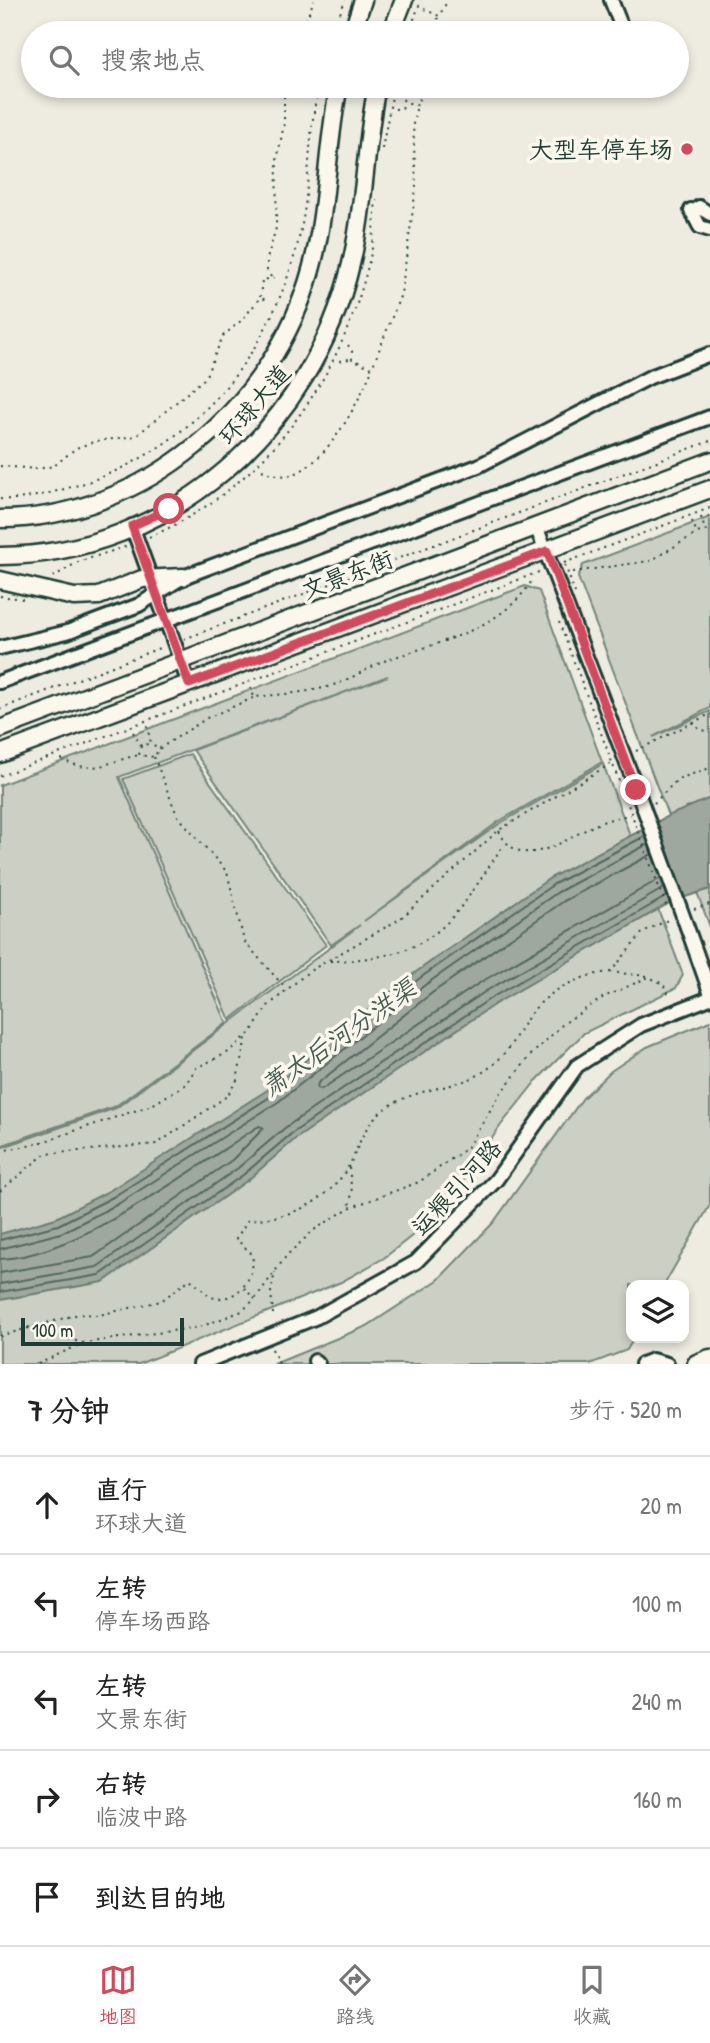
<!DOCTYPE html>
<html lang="zh">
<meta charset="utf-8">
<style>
:root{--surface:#fff;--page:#f6f6f6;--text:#222;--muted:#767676;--line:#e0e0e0;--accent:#d1495b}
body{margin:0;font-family:"Patrick Hand","LXGW WenKai TC",sans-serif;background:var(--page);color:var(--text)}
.controls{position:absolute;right:21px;bottom:21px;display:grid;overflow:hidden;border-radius:14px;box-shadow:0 4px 10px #0003}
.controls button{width:63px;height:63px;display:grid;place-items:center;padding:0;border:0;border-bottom:2px solid var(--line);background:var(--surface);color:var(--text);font:35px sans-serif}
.scale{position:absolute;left:21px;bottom:18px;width:163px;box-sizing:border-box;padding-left:7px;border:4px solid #1f3d34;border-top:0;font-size:19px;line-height:24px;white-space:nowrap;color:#1f3d34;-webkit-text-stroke:5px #fbf7ec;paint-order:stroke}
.stop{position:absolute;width:21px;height:21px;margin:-16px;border:5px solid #d1495b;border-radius:50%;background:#fff}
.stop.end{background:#d1495b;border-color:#fff;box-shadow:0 2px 7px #0008}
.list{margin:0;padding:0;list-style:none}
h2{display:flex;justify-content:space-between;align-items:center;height:91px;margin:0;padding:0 28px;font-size:30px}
h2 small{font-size:23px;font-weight:400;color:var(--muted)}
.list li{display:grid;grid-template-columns:46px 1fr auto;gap:21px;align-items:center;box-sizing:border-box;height:98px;padding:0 28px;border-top:2px solid var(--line)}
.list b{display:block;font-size:26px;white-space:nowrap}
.list p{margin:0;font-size:23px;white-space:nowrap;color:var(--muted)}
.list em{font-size:23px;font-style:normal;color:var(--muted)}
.icon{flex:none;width:38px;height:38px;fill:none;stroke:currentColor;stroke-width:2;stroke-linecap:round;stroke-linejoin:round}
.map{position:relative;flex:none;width:710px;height:1364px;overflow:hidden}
.search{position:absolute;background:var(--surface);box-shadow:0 4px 10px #0003;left:21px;right:21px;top:21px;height:77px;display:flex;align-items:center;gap:18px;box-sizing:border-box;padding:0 24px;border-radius:38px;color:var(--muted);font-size:26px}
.sheet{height:581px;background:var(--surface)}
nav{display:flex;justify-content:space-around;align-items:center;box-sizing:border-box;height:98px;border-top:2px solid var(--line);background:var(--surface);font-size:19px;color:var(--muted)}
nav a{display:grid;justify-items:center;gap:4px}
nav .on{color:var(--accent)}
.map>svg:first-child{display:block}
</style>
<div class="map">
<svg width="710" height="1364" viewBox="0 0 710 1364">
<rect width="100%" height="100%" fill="#eeece1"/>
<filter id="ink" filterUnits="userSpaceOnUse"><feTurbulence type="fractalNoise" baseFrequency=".0143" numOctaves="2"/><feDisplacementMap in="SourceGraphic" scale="14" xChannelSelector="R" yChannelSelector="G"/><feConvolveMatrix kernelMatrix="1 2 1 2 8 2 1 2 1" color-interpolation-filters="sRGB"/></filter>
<g filter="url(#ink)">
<g fill="#cbcfc4" stroke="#75867c" stroke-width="2">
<polygon points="710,517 710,708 653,737 710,711 710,927 578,577 583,565"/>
<polygon points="525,586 539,591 602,762 498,822 364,921 499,824 603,764 683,975 676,988 584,1033 536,1081 501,1125 442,1212 384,1258 341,1282 139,1364 0,1364 0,1148 116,1108 360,925 331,945 193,750 388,676 119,777 227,1023 116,1106 0,1146 0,785"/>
<polygon points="190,754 326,945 230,1020 123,779"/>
<polygon points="710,1021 710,1205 664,1285 631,1285 631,1338 634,1338 627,1350 590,1364 274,1364 367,1326 438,1280 493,1223 583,1098 611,1071 647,1047"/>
</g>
<polygon fill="#9fa89f" stroke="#6c7d74" stroke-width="2" points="710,798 710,889 673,901 495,1004 294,1140 248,1180 103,1282 0,1300 0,1234 56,1218 109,1191 269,1089 416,972 550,878 668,816"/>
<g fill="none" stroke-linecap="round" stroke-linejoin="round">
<g stroke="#52685f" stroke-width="2">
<polyline points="652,854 564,901 432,993 318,1083 317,1088 322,1089 481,982 661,878"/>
<polyline points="0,1240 58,1225 113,1197 273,1095 420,978 554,884 645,836"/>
<polyline points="0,1249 61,1233 118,1204 278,1102 425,985 558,892 648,844"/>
<path d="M0,1259c76,-2 194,-91 259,-133l5,2 -32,32 -139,97 -93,16"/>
<polyline points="0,1284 97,1267 238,1168 286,1127 486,991 664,888"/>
<polyline points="0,1292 100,1275 243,1175 291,1134 491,998 667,896"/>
</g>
<defs>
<g id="minor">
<polyline points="611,0 624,33"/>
<polyline points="699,207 710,214"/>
<polyline points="691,210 700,227 710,230"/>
<polyline points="132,526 189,684"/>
<polyline points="536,526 637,790"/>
<polyline points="0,648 67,632 139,605 183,577 478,466 650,377 710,354"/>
<polyline points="0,682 710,417"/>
<polyline points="687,927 710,992"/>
<polyline points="315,1361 318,1364"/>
<polyline points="200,1364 317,1317 416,1262 496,1180 577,1066 641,1025 710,998"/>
<polyline points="642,1364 652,1360 667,1364"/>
</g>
<g id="major">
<polyline points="352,33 363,0"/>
<polyline points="391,33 404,0"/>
<path d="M0,519c144,0 274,-113 311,-249 17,-60 15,-124 28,-184"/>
<path d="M0,556c170,-1 313,-130 351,-292 14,-58 14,-120 26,-178"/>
<polyline points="0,580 74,597 99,596 142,579 183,577"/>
<polyline points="0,729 710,461"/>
<polyline points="0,754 710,489"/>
</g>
<polyline id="highway" points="697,1364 710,1359"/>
</defs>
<use href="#minor" stroke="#1f3d34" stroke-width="18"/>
<use href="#major" stroke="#1f3d34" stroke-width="21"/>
<use href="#highway" stroke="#1f3d34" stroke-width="23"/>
<g stroke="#1f3d34" stroke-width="2" stroke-dasharray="2 5" stroke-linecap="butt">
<polyline points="424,9 439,16 448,0"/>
<polyline points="301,33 314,0"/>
<polyline points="333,33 345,0"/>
<polyline points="409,33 421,0"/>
<polyline points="435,33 438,18"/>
<polyline points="398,94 405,102 417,105 423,86"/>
<polyline points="395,109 402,108 405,102"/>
<polyline points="382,149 394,86"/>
<polyline points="271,277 267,270 267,259 276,228 277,160 284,124 284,86"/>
<polyline points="260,297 262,280 275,278"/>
<polyline points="348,345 352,351 352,359 372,368 401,294 416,188 413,124 417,105"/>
<polyline points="340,361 349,359"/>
<polyline points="0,466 37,469 54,466 76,448 96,441 136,436 205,378 223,336 242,320 260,298 267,300"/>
<path d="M262,470c9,4 22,8 32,4 35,-14 65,-72 78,-105"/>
<path d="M0,499c25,2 54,-7 78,-14 118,-36 195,-133 222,-251 11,-48 7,-100 19,-148"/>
<polyline points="708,515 710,522"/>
<polyline points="701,517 705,530"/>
<polyline points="692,521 697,533 710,529"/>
<path d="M149,537c117,-49 196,-162 222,-284 4,-17 3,-36 5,-53"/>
<polyline points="564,563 710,508"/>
<polyline points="565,565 575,593"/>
<polyline points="573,572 650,561 697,533"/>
<polyline points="53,577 78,562 128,546"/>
<polyline points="0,596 23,599"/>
<polyline points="559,622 667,908"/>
<polyline points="184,639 710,441"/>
<path d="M251,687l3,10c28,-3 59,-4 85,-14 18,-7 35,-19 53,-25 49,-16 110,-30 139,-76"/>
<polyline points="0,709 162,647"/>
<polyline points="693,722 699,729 710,732"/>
<polyline points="147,726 151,743 159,749 207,718 253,698"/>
<polyline points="133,732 141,746 151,743"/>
<polyline points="141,746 139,755 154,757 159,749"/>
<polyline points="636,751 710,714"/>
<polyline points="154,757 177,815 227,872 244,941 286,989"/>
<path d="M61,759c34,17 43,3 78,-4"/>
<polyline points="0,776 539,572"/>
<polyline points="654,803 678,779 710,768"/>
<path d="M499,831c21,44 66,8 94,-5 12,-6 25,-9 37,-11"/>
<polyline points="694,909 710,904"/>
<path d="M330,961c107,-3 120,-36 174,-117"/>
<polyline points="647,976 611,972 643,932 670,919"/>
<polyline points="0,1151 33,1145 152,1105 186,1084 196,1068 227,1053 251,1032 268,1006 308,972 400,919 499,830 612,763"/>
<polyline points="349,1168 352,1193 349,1207"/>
<polyline points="0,1191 45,1154 157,1144 227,1096 237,1080 246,1038"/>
<polyline points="244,1288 255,1299"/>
<polyline points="273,1314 271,1291 275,1272"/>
<polyline points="28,1327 83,1343"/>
<path d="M0,1336l79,-22 20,1 62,-14 29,-22 21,18c25,7 46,-19 41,-43l-16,-15 11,-18c10,-3 21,-2 31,-5 32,-6 60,-27 74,-56 8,-18 14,-37 30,-49 34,-26 75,-20 104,-41 23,-15 30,-37 46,-58 19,-23 50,-38 79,-40"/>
<polyline points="272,1349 279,1364"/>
<polyline points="38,1364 83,1343 200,1327 242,1311 255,1299 287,1255 314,1230 349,1208 419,1182 467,1148 502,1091 531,1055 563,1024 604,997 649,977 663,984 669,995"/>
</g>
<use href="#minor" stroke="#fbf7ec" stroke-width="12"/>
<use href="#major" stroke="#fbf7ec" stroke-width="16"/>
<use href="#highway" stroke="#fbf7ec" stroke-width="18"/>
<defs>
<polyline id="minor-bridge" points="637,790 687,927"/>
</defs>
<use href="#minor-bridge" stroke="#1f3d34" stroke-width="18" stroke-linecap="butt"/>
<use href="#minor-bridge" stroke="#fbf7ec" stroke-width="12"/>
</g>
</g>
<g fill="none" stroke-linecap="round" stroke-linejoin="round" filter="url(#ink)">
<polyline stroke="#d1495b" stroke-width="9" points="169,509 132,526 189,684 547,551 636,790"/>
</g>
<circle fill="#d1495b" stroke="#fbf7ec" stroke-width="2.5" cx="687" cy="149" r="7"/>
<g text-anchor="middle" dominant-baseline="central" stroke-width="7" stroke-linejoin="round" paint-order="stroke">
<g font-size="24" fill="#1f3d34" stroke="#fbf7ec" text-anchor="end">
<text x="673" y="149">大型车停车场</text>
</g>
<g font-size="24" fill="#1f3d34" stroke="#fbf7ec">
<text transform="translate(254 404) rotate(-50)">环球大道</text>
<text transform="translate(347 574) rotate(-21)">文景东街</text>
<text transform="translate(456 1187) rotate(-48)">运粮引河路</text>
</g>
<g font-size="26" font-style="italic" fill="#455d54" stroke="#fbf7ec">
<text transform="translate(338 1037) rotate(-35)">萧太后河分洪渠</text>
</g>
</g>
</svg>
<div class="controls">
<button><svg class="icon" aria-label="layers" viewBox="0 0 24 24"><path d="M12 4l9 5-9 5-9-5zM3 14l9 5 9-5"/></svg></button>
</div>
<div class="scale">100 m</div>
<div class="stop" style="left:169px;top:509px"></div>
<div class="stop end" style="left:636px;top:790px"></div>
<div class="search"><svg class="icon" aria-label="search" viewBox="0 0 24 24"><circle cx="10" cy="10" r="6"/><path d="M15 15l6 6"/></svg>搜索地点</div>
</div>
<section class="sheet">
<h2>7 分钟<small>步行 · 520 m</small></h2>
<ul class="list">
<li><svg class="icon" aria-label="ahead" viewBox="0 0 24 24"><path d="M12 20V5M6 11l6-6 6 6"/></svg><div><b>直行</b><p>环球大道</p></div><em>20 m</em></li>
<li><svg class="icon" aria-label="left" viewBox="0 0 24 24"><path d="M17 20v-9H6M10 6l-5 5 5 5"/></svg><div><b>左转</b><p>停车场西路</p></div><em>100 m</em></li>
<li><svg class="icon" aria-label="left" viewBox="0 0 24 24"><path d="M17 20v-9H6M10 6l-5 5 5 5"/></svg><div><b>左转</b><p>文景东街</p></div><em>240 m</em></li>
<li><svg class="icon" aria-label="right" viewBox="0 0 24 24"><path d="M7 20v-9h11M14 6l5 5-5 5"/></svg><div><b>右转</b><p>临波中路</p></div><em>160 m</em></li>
<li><svg class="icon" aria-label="arrive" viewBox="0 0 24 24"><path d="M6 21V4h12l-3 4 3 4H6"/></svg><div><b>到达目的地</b></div></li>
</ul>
</section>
<nav>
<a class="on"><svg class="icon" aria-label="map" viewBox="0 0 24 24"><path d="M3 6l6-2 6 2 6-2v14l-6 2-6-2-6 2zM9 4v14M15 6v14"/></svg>地图</a>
<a><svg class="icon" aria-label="directions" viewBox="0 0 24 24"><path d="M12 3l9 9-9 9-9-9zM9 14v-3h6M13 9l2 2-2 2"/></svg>路线</a>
<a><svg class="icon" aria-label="saved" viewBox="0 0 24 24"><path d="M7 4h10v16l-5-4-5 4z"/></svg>收藏</a>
</nav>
